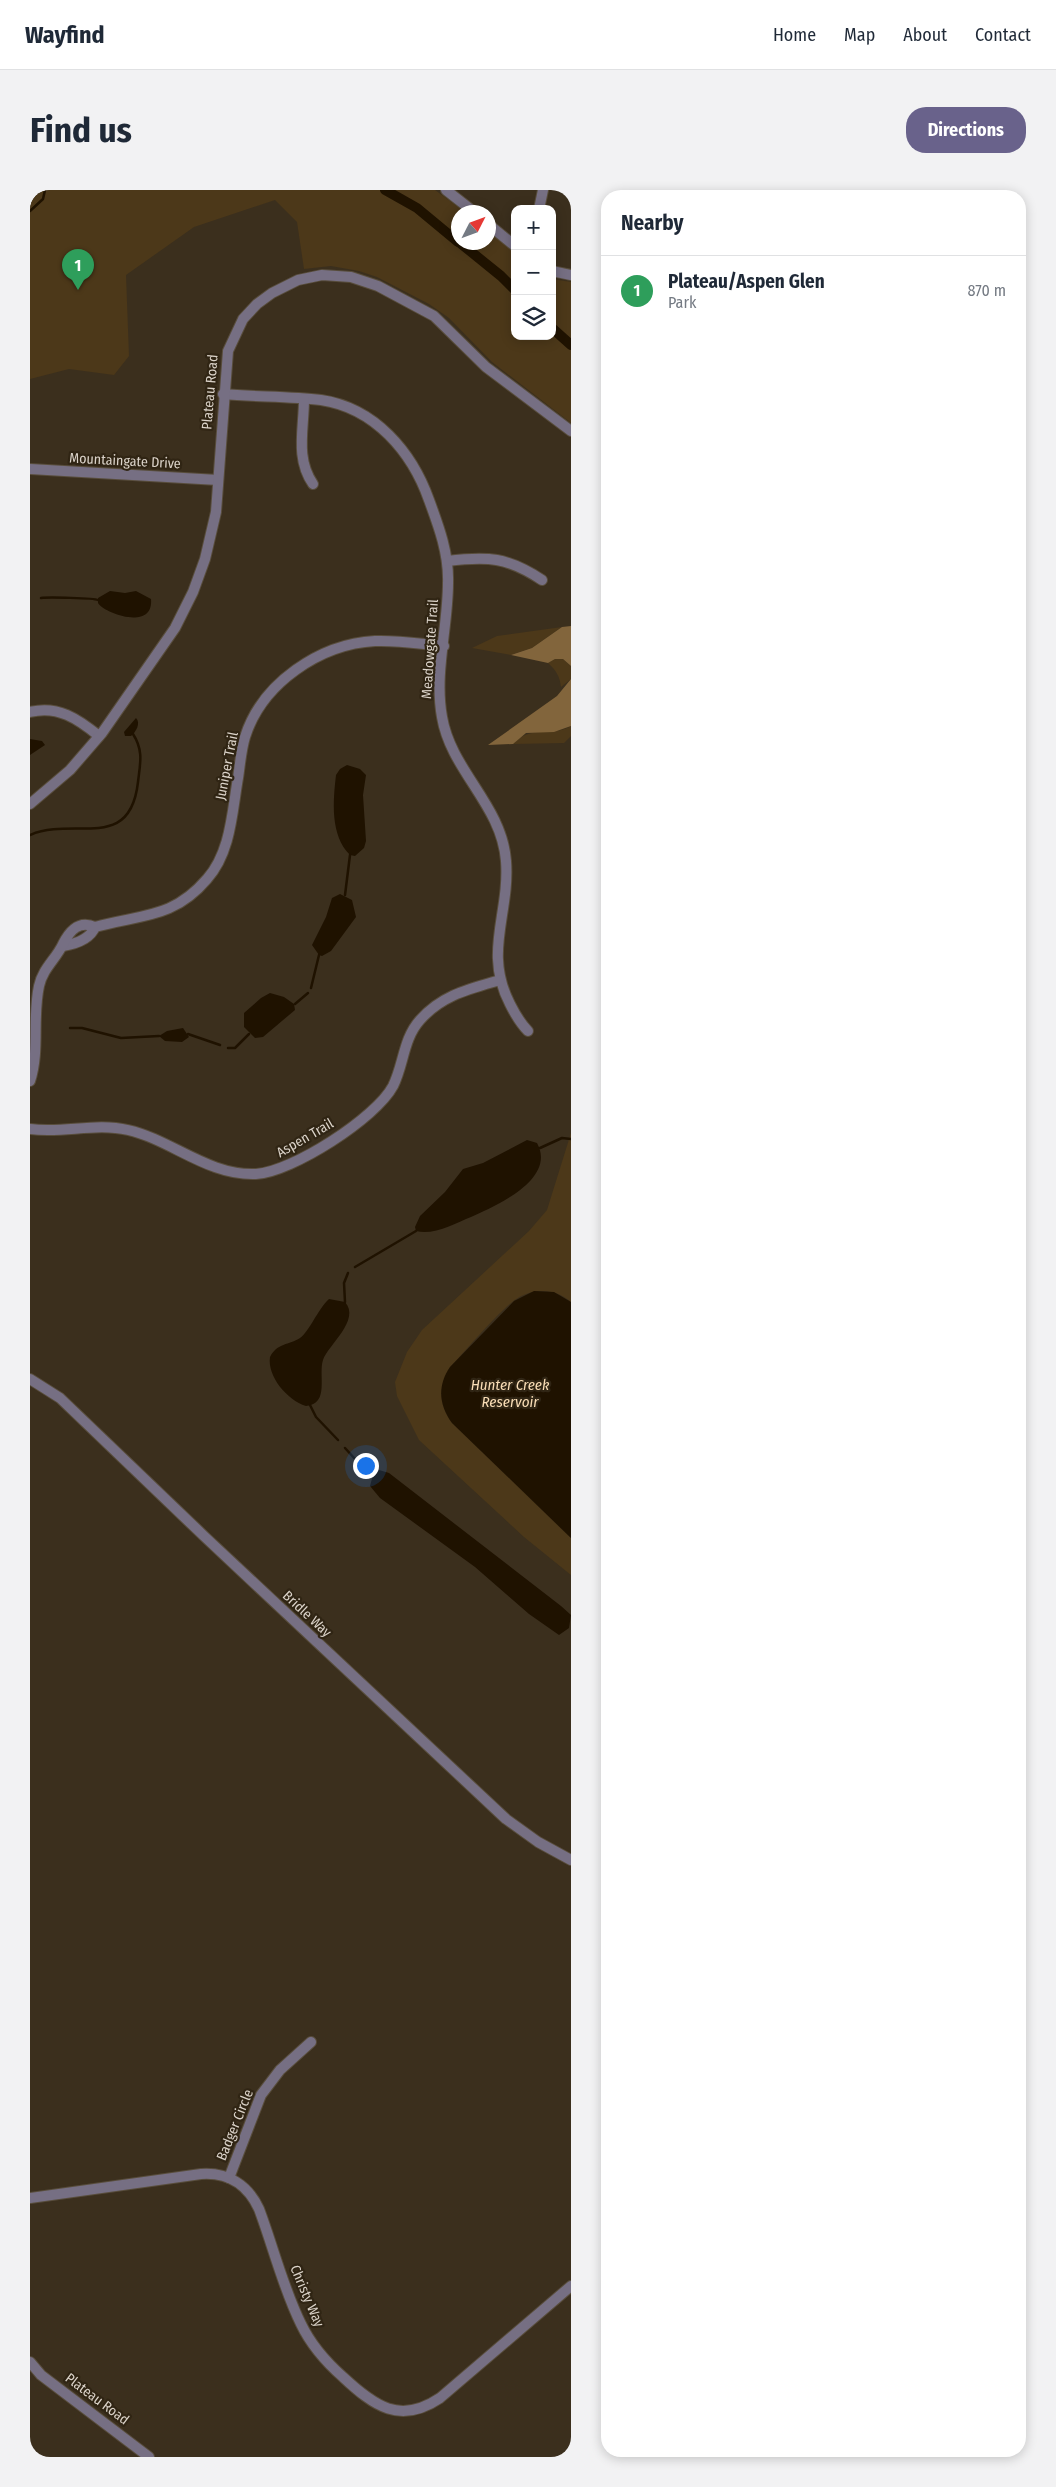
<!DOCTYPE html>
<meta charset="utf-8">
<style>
:root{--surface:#fff;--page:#f2f2f3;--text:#1f2937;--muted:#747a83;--line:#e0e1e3;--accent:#69628b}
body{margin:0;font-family:"Fira Sans Condensed",sans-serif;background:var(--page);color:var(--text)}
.controls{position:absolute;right:15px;top:15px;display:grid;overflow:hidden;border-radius:10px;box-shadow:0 2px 12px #0003}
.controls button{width:45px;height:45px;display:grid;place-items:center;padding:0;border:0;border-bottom:1px solid var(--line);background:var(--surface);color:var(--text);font:25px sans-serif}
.compass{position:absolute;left:421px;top:15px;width:45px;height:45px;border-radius:50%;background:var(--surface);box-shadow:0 2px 12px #0003;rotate:48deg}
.you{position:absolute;left:335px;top:1275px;width:18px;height:18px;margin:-12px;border:4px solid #fff;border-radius:50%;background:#1a73e8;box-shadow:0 0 0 8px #1a73e833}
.badge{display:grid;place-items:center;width:32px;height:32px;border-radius:50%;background:var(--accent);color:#fff;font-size:16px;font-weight:700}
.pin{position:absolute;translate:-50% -41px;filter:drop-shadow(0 1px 2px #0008)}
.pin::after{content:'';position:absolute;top:26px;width:18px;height:15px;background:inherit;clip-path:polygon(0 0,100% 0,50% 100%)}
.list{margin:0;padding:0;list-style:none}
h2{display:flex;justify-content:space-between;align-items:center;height:65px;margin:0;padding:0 20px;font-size:21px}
h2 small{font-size:16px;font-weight:400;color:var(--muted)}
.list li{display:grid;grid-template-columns:32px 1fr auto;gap:15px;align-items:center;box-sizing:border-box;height:70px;padding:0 20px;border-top:1px solid var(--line)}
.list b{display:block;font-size:19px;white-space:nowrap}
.list p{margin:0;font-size:16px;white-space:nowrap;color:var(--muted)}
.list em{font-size:16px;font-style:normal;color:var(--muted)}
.icon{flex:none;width:28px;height:28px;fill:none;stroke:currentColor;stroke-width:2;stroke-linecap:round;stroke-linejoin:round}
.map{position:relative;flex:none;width:541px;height:2267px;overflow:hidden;border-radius:20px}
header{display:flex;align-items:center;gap:30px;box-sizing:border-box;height:70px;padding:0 25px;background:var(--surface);border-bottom:1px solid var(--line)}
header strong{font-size:24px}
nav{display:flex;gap:28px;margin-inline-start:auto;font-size:18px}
.intro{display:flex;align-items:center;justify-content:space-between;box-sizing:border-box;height:120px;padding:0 30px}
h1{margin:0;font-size:35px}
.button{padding:12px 22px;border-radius:20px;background:var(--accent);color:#fff;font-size:18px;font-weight:700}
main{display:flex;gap:30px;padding:0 30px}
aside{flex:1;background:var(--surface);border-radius:20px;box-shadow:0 2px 12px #0003}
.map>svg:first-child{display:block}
</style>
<header>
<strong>Wayfind</strong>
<nav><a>Home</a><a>Map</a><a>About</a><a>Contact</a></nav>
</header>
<div class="intro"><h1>Find us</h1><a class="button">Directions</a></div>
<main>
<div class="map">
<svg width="541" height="2267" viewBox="0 0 541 2267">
<rect width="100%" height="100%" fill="#3b2f1d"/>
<g fill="#4c3819">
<polygon points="0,0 405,0 435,22 428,22 428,52 458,52 459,41 485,63 485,146 522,146 522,89 541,92 541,233 462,172 419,128 399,114 347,87 329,81 301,76 274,79 267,32 245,10 164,37 96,85 99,166 84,185 39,179 0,189"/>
<polygon points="532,437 502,458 481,465 442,458 467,446"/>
<path d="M525,469h8l8,7v13l-10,8c-1,-10 -5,-17 -13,-24z"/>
<path d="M541,536v10l-7,7 -51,1c18,-20 36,-6 58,-18z"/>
<path d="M541,943v169c-14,-13 -34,-14 -50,-6 -18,9 -55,55 -71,71 -11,20 -12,37 2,56l119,115v37l-47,-38 -105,-97 -22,-44 -2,-14 12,-30 15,-22 107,-99 18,-21z"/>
</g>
<g fill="#82653c">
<polygon points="541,436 541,476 533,469 525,469 518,473 481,465 502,458 532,437"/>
<polygon points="541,489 541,536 524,542 496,543 483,554 458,555 527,506"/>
</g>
<g fill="#1f1200">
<path d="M80,401l15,2 11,-2 15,8c3,32 -46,15 -53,4v-5z"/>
<path d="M106,528c5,5 0,14 -5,18h-6l-1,-4z"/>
<polygon points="0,549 12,551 15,555 0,565"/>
<path d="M317,575l13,4 6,6 -3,20 3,46 -2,7 -9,8 -5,-1c-20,-20 -17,-54 -14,-80l4,-6z"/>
<polygon points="310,704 322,710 326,727 301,761 292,766 289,765 282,755 296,727 302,708"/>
<polygon points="240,803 254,807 264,814 265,820 233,847 225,848 214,837 214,823 231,808"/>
<polygon points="153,838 159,847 152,852 135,851 129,846 137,841"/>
<path d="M497,950l10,3c20,36 -41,63 -66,74 -15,6 -38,19 -55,14l-1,-4 5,-11 25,-24 18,-23 20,-6z"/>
<path d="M504,1101l20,1 17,10v236l-119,-115c-13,-18 -15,-37 -2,-56l64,-66z"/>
<path d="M299,1109l16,3c16,18 -17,43 -22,58 -5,15 7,44 -17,46 -19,-6 -39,-30 -36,-49 7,-14 19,-12 30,-19 9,-6 18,-29 29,-39z"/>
<polygon points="349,1280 359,1283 531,1416 541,1425 539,1438 529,1445 499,1424 445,1377 350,1308 340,1296 343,1285"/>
</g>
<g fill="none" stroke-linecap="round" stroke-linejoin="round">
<g stroke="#1f1200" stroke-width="2.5">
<polyline points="0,21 13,9 15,0"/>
<path d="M11,408c7,-1 53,0 57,2"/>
<path d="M0,645c45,-19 100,18 108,-53 2,-18 6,-31 -5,-48"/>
<polyline points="315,705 320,665"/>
<polyline points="281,798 289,765"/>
<polyline points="265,814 278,803"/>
<polyline points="40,838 52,838 91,848 129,846"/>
<polyline points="158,844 190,855"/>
<polyline points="198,858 205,858 219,844"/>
<polyline points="510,958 532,948 541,949"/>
<polyline points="325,1077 386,1041"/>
<polyline points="315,1112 314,1093 318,1083"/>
<polyline points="280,1215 286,1227 308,1250"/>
<polyline points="315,1258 334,1279 343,1285"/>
</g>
<g stroke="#1f1200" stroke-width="10">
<polyline points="355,0 387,18 428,52"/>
<polyline points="429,52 471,86 485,100"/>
<polyline points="522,138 541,155"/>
</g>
<defs>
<g id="minor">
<polyline points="416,0 444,22"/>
<polyline points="509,19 513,0"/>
<polyline points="458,34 485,56"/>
<polyline points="522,81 541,85"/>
<path d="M193,204c32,3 66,2 98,6 54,8 91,52 108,100 10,27 20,54 19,83 0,44 -14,90 -6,134 9,54 60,88 64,144 4,53 -23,91 4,143 5,10 10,19 18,27"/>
<path d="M274,209c0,30 -9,59 9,85"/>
<polyline points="0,279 188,290"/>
<path d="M417,371c41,-5 60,-4 95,19"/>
<path d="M0,522c28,-7 48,7 69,24"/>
<polyline points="0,614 40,580 72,543 145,438 163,402 175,369 186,322 198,161 213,129 227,114 242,103 268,90 292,85 321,87 348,96 404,126 456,177 541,241"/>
<path d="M33,756c12,-2 27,-7 32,-19"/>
<path d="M0,891c10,-30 2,-63 9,-95 4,-18 17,-27 24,-42 7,-14 16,-24 32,-17 46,-13 78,-8 112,-48 24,-27 25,-67 31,-101 2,-13 3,-28 7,-41 17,-54 75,-93 130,-96 23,-1 46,3 69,5"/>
<path d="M0,939c33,5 65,-7 98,1 44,10 80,46 128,44 36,-2 120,-56 137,-88 11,-22 10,-47 27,-66 22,-25 49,-31 80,-40"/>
<polyline points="0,1189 30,1208 175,1347 476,1629 508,1652 541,1670"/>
<polyline points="199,1988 231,1905 250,1880 281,1852"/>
<path d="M0,2008l171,-24c27,-2 47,11 58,35 14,37 24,79 42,115 10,21 25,38 42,53 31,29 57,48 97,21l131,-112"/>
<polyline points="0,2172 11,2185 119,2267"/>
</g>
</defs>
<use href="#minor" stroke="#584d3c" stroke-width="12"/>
<use href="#minor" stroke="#766f83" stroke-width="10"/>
</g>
<g text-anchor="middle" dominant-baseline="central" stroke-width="4.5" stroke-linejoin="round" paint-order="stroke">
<g font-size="14" fill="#dbd3c9" stroke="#302514">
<text transform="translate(180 202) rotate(-85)">Plateau Road</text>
<text transform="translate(95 271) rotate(3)">Mountaingate Drive</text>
<text transform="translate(400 459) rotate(-86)">Meadowgate Trail</text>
<text transform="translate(197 576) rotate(-79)">Juniper Trail</text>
<text transform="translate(275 948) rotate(-30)">Aspen Trail</text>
<text transform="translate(277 1424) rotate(43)">Bridle Way</text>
<text transform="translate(205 1935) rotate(-68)">Badger Circle</text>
<text transform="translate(277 2106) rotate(67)">Christy Way</text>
<text transform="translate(67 2209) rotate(37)">Plateau Road</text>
</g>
<g font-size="15" font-style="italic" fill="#f9ddb6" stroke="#302514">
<text x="480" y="1195">Hunter Creek<tspan x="480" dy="17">Reservoir</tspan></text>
</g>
</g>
</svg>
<div class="controls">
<button>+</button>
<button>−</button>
<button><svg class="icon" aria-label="layers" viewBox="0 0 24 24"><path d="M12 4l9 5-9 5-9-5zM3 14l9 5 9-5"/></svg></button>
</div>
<svg class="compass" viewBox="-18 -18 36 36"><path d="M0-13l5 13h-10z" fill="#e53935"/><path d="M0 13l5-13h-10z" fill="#747a83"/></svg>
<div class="you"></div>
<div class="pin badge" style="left:48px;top:100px;background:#2e9e5b">1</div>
</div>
<aside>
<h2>Nearby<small></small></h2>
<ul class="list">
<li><span class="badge" style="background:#2e9e5b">1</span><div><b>Plateau/Aspen Glen</b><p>Park</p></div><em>870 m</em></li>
</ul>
</aside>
</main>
